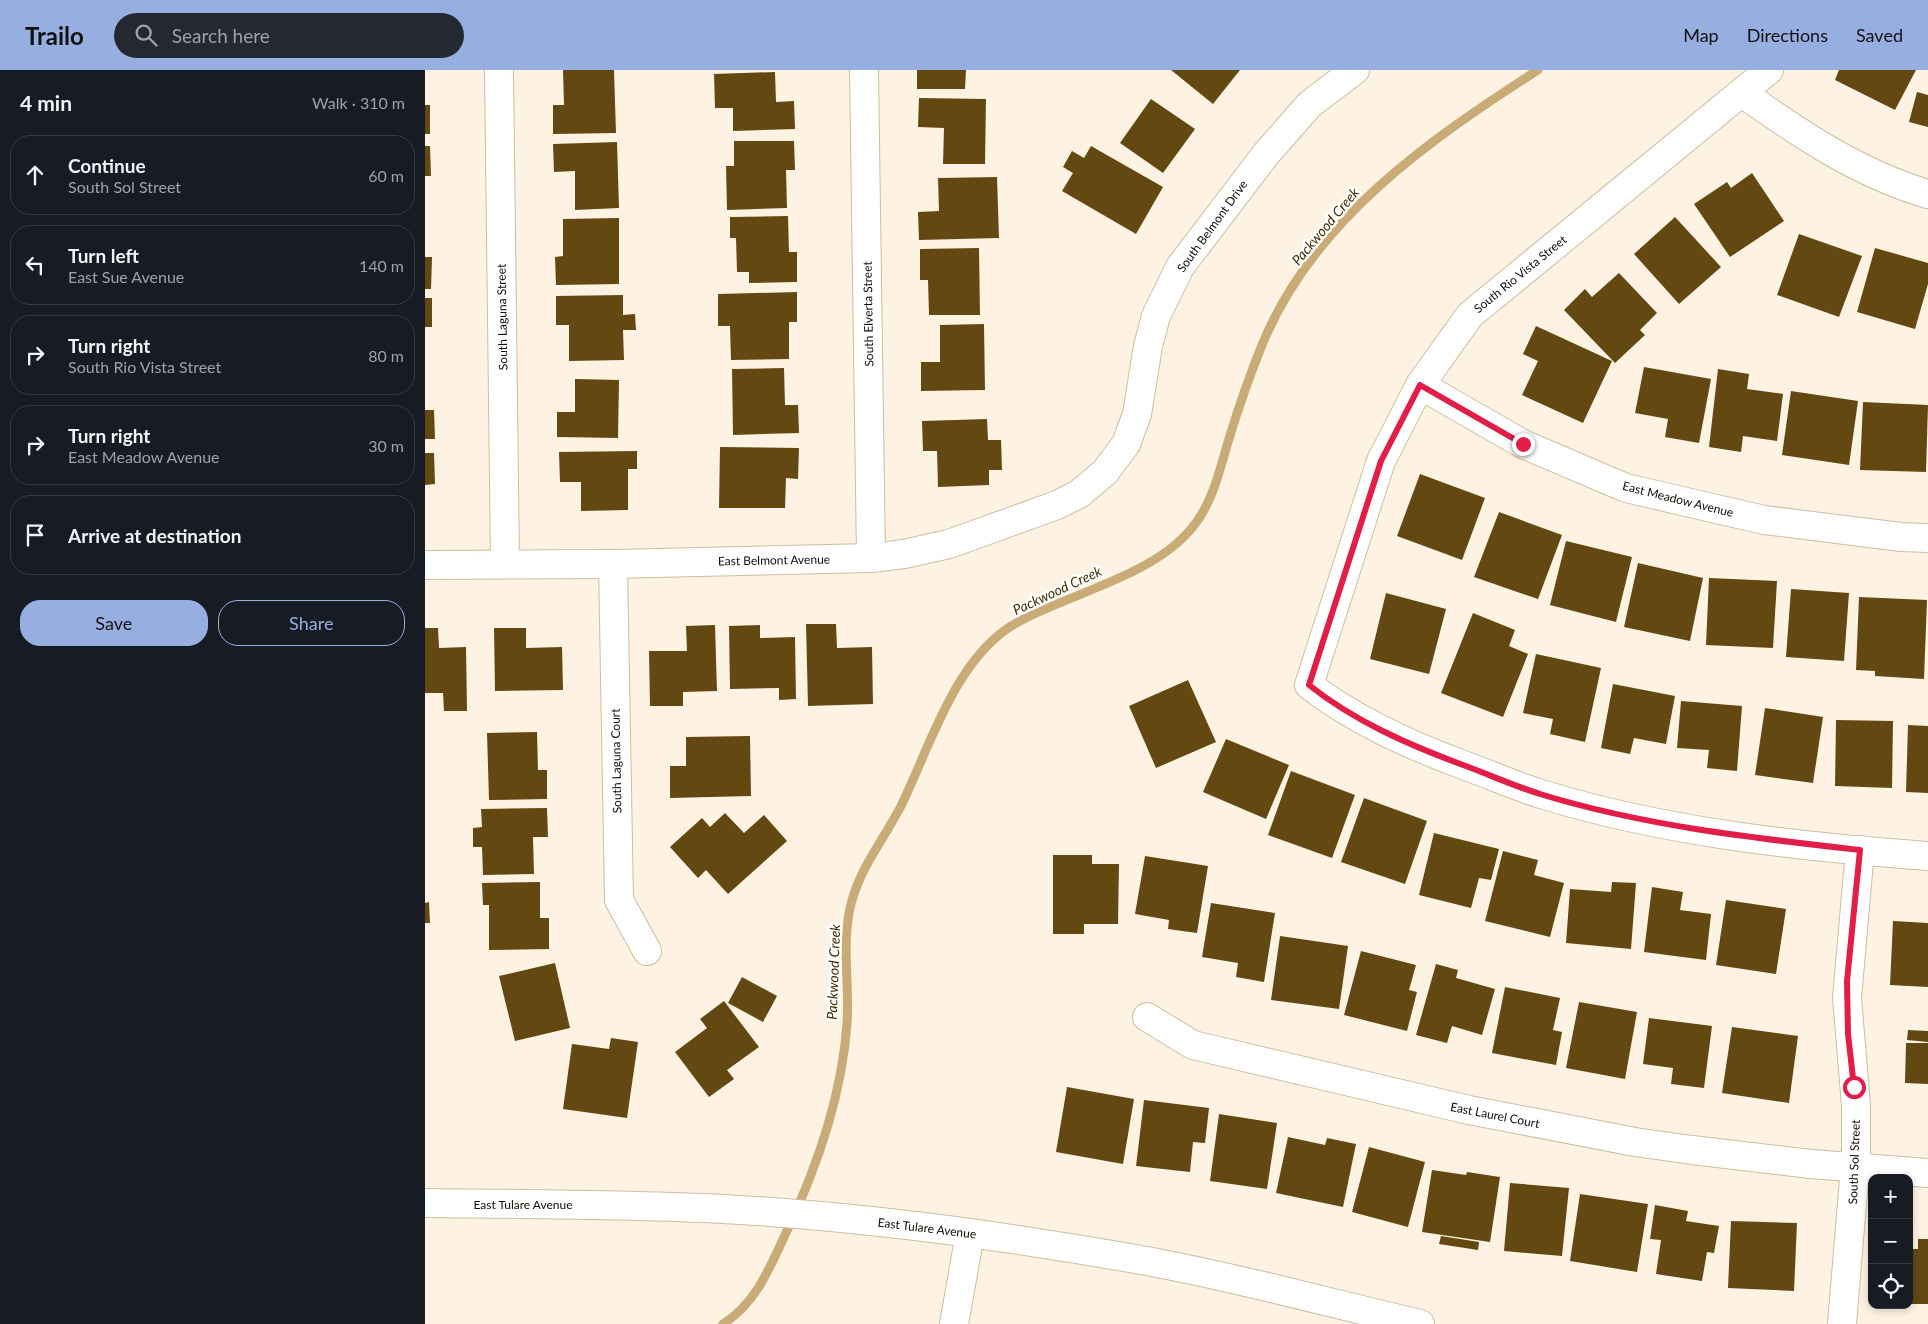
<!DOCTYPE html>
<meta charset="utf-8">
<style>
:root{--surface:#171b24;--page:#242831;--text:#f1f3f6;--muted:#9ea1a6;--line:#363941;--accent:#97aee1}
body{margin:0;font-family:Lato,sans-serif;background:var(--page);color:var(--text)}
.controls{position:absolute;right:15px;bottom:15px;display:grid;overflow:hidden;border-radius:10px;box-shadow:0 2px 8px #0003}
.controls button{width:45px;height:45px;display:grid;place-items:center;padding:0;border:0;border-bottom:1px solid var(--line);background:var(--surface);color:var(--text);font:25px sans-serif}
.stop{position:absolute;width:15px;height:15px;margin:-11px;border:4px solid #e11d48;border-radius:50%;background:#fff}
.stop.end{background:#e11d48;border-color:#fff;box-shadow:0 1px 5px #0008}
.list{margin:0;padding:0;list-style:none}
h2{display:flex;justify-content:space-between;align-items:center;height:65px;margin:0;padding:0 20px;font-size:21px}
h2 small{font-size:16px;font-weight:400;color:var(--muted)}
.list li{display:grid;grid-template-columns:32px 1fr auto;gap:15px;align-items:center;box-sizing:border-box;height:80px;margin:0 10px 10px;padding:0 10px;border:1px solid var(--line);border-radius:20px}
.list b{display:block;font-size:19px;white-space:nowrap}
.list p{margin:0;font-size:16px;white-space:nowrap;color:var(--muted)}
.list em{font-size:16px;font-style:normal;color:var(--muted)}
.actions{display:flex;gap:10px;padding:15px 20px}
.actions a{flex:1;padding:11px 0;border:1px solid var(--accent);border-radius:20px;text-align:center;font-size:18px;color:var(--accent)}
.actions .main{background:var(--accent);color:#111}
.icon{flex:none;width:28px;height:28px;fill:none;stroke:currentColor;stroke-width:2;stroke-linecap:round;stroke-linejoin:round}
.map{position:relative;flex:none;width:1503px;height:1254px;overflow:hidden}
header{display:flex;align-items:center;gap:30px;box-sizing:border-box;height:70px;padding:0 25px;background:var(--accent);color:#111}
header strong{font-size:24px}
nav{display:flex;gap:28px;margin-inline-start:auto;font-size:18px}
.search{width:350px;height:45px;background:var(--page);display:flex;align-items:center;gap:12px;box-sizing:border-box;padding:0 18px;border-radius:28px;color:var(--muted);font-size:19px}
main{display:flex}
aside{flex:1;background:var(--surface)}
.map>svg:first-child{display:block}
</style>
<header>
<strong>Trailo</strong>
<div class="search"><svg class="icon" aria-label="search" viewBox="0 0 24 24"><circle cx="10" cy="10" r="6"/><path d="M15 15l6 6"/></svg>Search here</div>
<nav><a>Map</a><a>Directions</a><a>Saved</a></nav>
</header>
<main>
<aside>
<h2>4 min<small>Walk · 310 m</small></h2>
<ul class="list">
<li><svg class="icon" aria-label="ahead" viewBox="0 0 24 24"><path d="M12 20V5M6 11l6-6 6 6"/></svg><div><b>Continue</b><p>South Sol Street</p></div><em>60 m</em></li>
<li><svg class="icon" aria-label="left" viewBox="0 0 24 24"><path d="M17 20v-9H6M10 6l-5 5 5 5"/></svg><div><b>Turn left</b><p>East Sue Avenue</p></div><em>140 m</em></li>
<li><svg class="icon" aria-label="right" viewBox="0 0 24 24"><path d="M7 20v-9h11M14 6l5 5-5 5"/></svg><div><b>Turn right</b><p>South Rio Vista Street</p></div><em>80 m</em></li>
<li><svg class="icon" aria-label="right" viewBox="0 0 24 24"><path d="M7 20v-9h11M14 6l5 5-5 5"/></svg><div><b>Turn right</b><p>East Meadow Avenue</p></div><em>30 m</em></li>
<li><svg class="icon" aria-label="arrive" viewBox="0 0 24 24"><path d="M6 21V4h12l-3 4 3 4H6"/></svg><div><b>Arrive at destination</b></div></li>
</ul>
<div class="actions"><a class="main">Save</a><a>Share</a></div>
</aside>
<div class="map">
<svg width="1503" height="1254" viewBox="0 0 1503 1254">
<rect width="100%" height="100%" fill="#fef3e2"/>
<g fill="none" stroke-linecap="round" stroke-linejoin="round">
<path stroke="#c9ab77" stroke-width="9" d="M298,1254c33,-21 46,-55 62,-89 32,-67 57,-138 62,-212 3,-42 -7,-85 6,-126 10,-33 32,-60 48,-91 29,-59 55,-151 117,-184 53,-29 134,-46 173,-93 21,-24 28,-57 37,-87 10,-33 21,-65 34,-97 51,-125 167,-205 276,-275"/>
</g>
<g fill="#634812">
<polygon points="138,0 189,0 191,63 128,64 128,35 139,35"/>
<polygon points="492,0 541,0 540,19 492,19"/>
<polygon points="746,0 815,0 788,34"/>
<polygon points="1414,0 1491,0 1470,40 1410,10"/>
<polygon points="350,2 351,32 369,31 370,59 308,61 308,38 290,38 289,4"/>
<polygon points="1492,22 1503,25 1503,57 1484,52"/>
<polygon points="494,28 561,29 560,94 518,94 519,58 493,57"/>
<polygon points="726,29 770,59 738,103 695,73"/>
<rect x="0" y="35" width="5" height="29"/>
<polygon points="309,71 369,71 370,100 361,100 362,138 302,140 301,96 309,96"/>
<polygon points="192,72 194,138 150,140 150,101 129,102 128,74"/>
<polygon points="0,76 5,76 6,106 0,106"/>
<polygon points="666,76 738,117 711,164 637,121 648,103 638,97 647,81 659,88"/>
<polygon points="1327,103 1359,151 1305,187 1269,134 1302,112 1306,118"/>
<polygon points="572,107 574,168 494,170 493,142 514,141 513,108"/>
<polygon points="363,146 364,182 372,182 372,212 324,213 324,202 312,202 311,168 305,168 305,147"/>
<polygon points="1250,147 1296,197 1254,234 1209,184"/>
<polygon points="194,148 194,214 131,215 130,187 138,186 138,149"/>
<polygon points="1374,164 1437,186 1414,247 1352,225"/>
<polygon points="554,178 555,245 504,245 503,210 495,210 495,179"/>
<polygon points="1450,178 1503,193 1503,214 1490,259 1432,242"/>
<polygon points="0,187 7,187 6,219 0,219"/>
<polygon points="1194,203 1232,243 1215,260 1220,265 1190,293 1139,240 1160,219 1167,227"/>
<polygon points="372,222 372,252 364,252 364,289 306,290 305,256 293,256 293,224"/>
<polygon points="198,225 198,245 210,244 211,260 198,260 199,290 144,291 144,255 131,255 131,226"/>
<rect x="0" y="228" width="7" height="29"/>
<polygon points="559,254 560,320 496,321 496,292 515,292 515,255"/>
<polygon points="1111,256 1187,291 1158,353 1097,325 1113,291 1098,284"/>
<polygon points="1219,297 1286,309 1274,373 1240,367 1243,349 1210,343"/>
<polygon points="359,298 360,335 373,335 374,363 308,365 307,299"/>
<polygon points="1293,299 1324,304 1322,319 1358,324 1352,371 1318,366 1316,382 1284,377"/>
<polygon points="150,309 194,310 193,368 132,367 132,342 150,342"/>
<polygon points="1366,321 1433,331 1424,395 1357,385"/>
<polygon points="1438,332 1503,335 1501,402 1435,400"/>
<polygon points="0,340 9,340 10,369 0,369"/>
<polygon points="562,349 563,370 576,370 577,400 564,400 564,415 513,417 512,381 498,381 497,351"/>
<polygon points="295,377 374,378 373,409 361,408 360,438 294,438"/>
<polygon points="212,381 212,399 203,399 203,440 156,441 156,412 135,412 134,382"/>
<polygon points="0,383 9,383 10,414 0,415"/>
<polygon points="995,404 1060,428 1037,490 972,466"/>
<polygon points="1074,442 1137,465 1113,529 1049,507"/>
<polygon points="1141,471 1207,487 1191,552 1125,535"/>
<polygon points="1213,493 1278,508 1265,571 1199,557"/>
<polygon points="1284,508 1352,511 1348,578 1281,575"/>
<polygon points="1366,519 1424,523 1419,591 1361,587"/>
<polygon points="961,523 1021,539 1004,604 945,589"/>
<polygon points="1434,527 1502,530 1499,609 1450,606 1450,601 1431,600"/>
<polygon points="1048,543 1090,560 1084,576 1103,584 1078,647 1016,623"/>
<polygon points="381,554 411,554 412,578 447,577 448,634 383,636"/>
<polygon points="290,555 292,621 258,622 258,636 225,636 224,581 262,581 261,556"/>
<polygon points="335,555 335,568 370,567 371,629 354,630 354,618 305,619 304,556"/>
<polygon points="0,558 13,558 14,578 41,577 42,641 19,641 18,623 0,623"/>
<polygon points="69,558 101,558 101,578 137,577 138,620 70,621"/>
<polygon points="1111,584 1176,598 1160,672 1125,664 1128,649 1098,643"/>
<polygon points="763,610 791,672 731,698 704,636"/>
<polygon points="1188,614 1250,626 1241,674 1209,668 1205,684 1176,678"/>
<polygon points="1256,631 1317,636 1312,701 1282,698 1284,680 1252,678"/>
<polygon points="1340,638 1398,647 1388,713 1330,705"/>
<polygon points="1411,650 1468,651 1467,718 1410,716"/>
<polygon points="1483,655 1503,656 1503,723 1481,722"/>
<polygon points="112,662 113,700 122,700 122,729 64,730 62,663"/>
<polygon points="325,666 326,726 245,728 245,696 261,696 261,667"/>
<polygon points="801,669 864,695 841,749 778,722"/>
<polygon points="866,701 930,725 907,788 843,765"/>
<polygon points="939,728 1002,751 980,814 916,792"/>
<polygon points="122,738 123,767 108,767 109,804 58,805 57,777 48,777 48,758 57,757 56,739"/>
<polygon points="300,743 319,763 339,745 362,771 303,824 281,800 273,808 245,777 277,748 285,757"/>
<polygon points="1009,763 1074,779 1066,810 1054,808 1046,838 994,825"/>
<polygon points="1078,781 1113,790 1109,805 1139,813 1125,867 1060,851"/>
<polygon points="628,785 667,785 667,794 694,794 693,854 659,854 659,864 628,864"/>
<polygon points="720,786 783,796 772,863 743,859 744,850 710,844"/>
<polygon points="115,812 115,848 124,848 124,879 64,880 64,835 58,835 57,813"/>
<polygon points="1187,812 1211,813 1206,879 1141,873 1145,819 1186,822"/>
<polygon points="1227,817 1258,822 1255,840 1286,844 1281,890 1219,882"/>
<polygon points="1301,830 1361,839 1351,904 1291,895"/>
<polygon points="4,832 5,853 0,853 0,833"/>
<polygon points="786,833 850,843 839,912 811,907 813,893 777,887"/>
<polygon points="1468,851 1503,853 1503,917 1465,915"/>
<polygon points="855,866 923,876 914,939 846,930"/>
<polygon points="936,881 991,895 984,920 992,922 982,961 919,945"/>
<polygon points="130,893 145,958 90,971 74,906"/>
<polygon points="1011,894 1033,900 1031,908 1070,919 1057,965 1027,956 1022,973 991,965"/>
<polygon points="317,907 352,926 338,952 303,933"/>
<polygon points="1080,917 1135,928 1128,960 1137,962 1131,995 1067,983"/>
<polygon points="299,931 334,977 302,1000 309,1009 284,1027 250,982 282,958 275,949"/>
<polygon points="1154,932 1212,942 1200,1009 1141,998"/>
<polygon points="1224,948 1287,956 1279,1018 1246,1014 1248,998 1218,994"/>
<polygon points="1307,957 1373,966 1364,1033 1297,1023"/>
<polygon points="1483,960 1503,961 1503,972 1482,970"/>
<polygon points="186,968 213,972 202,1048 138,1039 147,974 184,979"/>
<polygon points="1481,973 1503,973 1503,1014 1480,1013"/>
<polygon points="642,1017 709,1029 698,1094 631,1082"/>
<polygon points="719,1030 784,1038 780,1073 768,1072 765,1102 711,1096"/>
<polygon points="794,1044 852,1053 842,1119 785,1111"/>
<polygon points="863,1067 900,1075 902,1068 931,1074 918,1137 851,1123"/>
<polygon points="944,1077 1000,1092 983,1157 927,1142"/>
<polygon points="1007,1100 1041,1105 1042,1102 1075,1107 1065,1172 997,1162"/>
<polygon points="1085,1113 1144,1118 1137,1186 1079,1181"/>
<polygon points="1155,1124 1223,1134 1212,1202 1145,1191"/>
<polygon points="1230,1135 1263,1141 1261,1151 1294,1156 1289,1183 1282,1182 1277,1211 1231,1204 1236,1170 1225,1169"/>
<polygon points="1306,1151 1372,1153 1369,1221 1303,1218"/>
<polygon points="1016,1166 1054,1172 1053,1180 1014,1174"/>
<polygon points="1493,1169 1503,1169 1503,1234 1484,1234 1484,1179 1493,1179"/>
</g>
<g fill="none" stroke-linecap="round" stroke-linejoin="round">
<defs>
<g id="minor">
<polyline points="74,0 80,494"/>
<polyline points="439,0 446,488"/>
<path d="M1344,0l-299,245 -50,70 -39,76 -72,224c46,36 103,61 157,81 25,9 49,20 75,28 123,38 259,53 387,62"/>
<path d="M1317,23c58,41 117,81 186,101"/>
<polyline points="995,315 1098,374 1201,418 1339,450 1476,467 1503,468"/>
<polyline points="188,494 194,830 222,881"/>
<polyline points="0,495 188,494 446,488 479,484 524,474 632,435 654,424 680,402 701,374 712,344 723,276 731,246 755,197 841,84 885,34 930,0"/>
<polyline points="722,947 768,975 1044,1040 1210,1072 1267,1080 1386,1094 1503,1103"/>
<polyline points="529,1254 545,1164"/>
<polyline points="1417,1254 1431,1085 1431,1035 1422,928 1435,780"/>
</g>
<path id="tertiary" d="M0,1133c99,1 199,1 298,6 134,7 269,25 401,48 100,17 197,44 296,67"/>
</defs>
<use href="#minor" stroke="#cebda0" stroke-width="30"/>
<use href="#tertiary" stroke="#cebda0" stroke-width="30"/>
<use href="#minor" stroke="#fff" stroke-width="28"/>
<use href="#tertiary" stroke="#fff" stroke-width="28"/>
</g>
<g fill="none" stroke-linecap="round" stroke-linejoin="round">
<path stroke="#e11d48" stroke-width="6" d="M1098,374l-103,-59 -39,76 -72,224c45,36 100,60 154,80 25,9 51,21 77,29 104,32 213,44 320,56l-13,131 1,53 6,53"/>
</g>
<g text-anchor="middle" dominant-baseline="central" stroke-width="5" stroke-linejoin="round" paint-order="stroke">
<g font-size="12" fill="#100b03" stroke="#fff">
<text transform="translate(787 156) rotate(-54)">South Belmont Drive</text>
<text transform="translate(1095 204) rotate(-39)">South Rio Vista Street</text>
<text transform="translate(443 244) rotate(-91)">South Elverta Street</text>
<text transform="translate(77 247) rotate(-91)">South Laguna Street</text>
<text transform="translate(1253 429) rotate(14)">East Meadow Avenue</text>
<text transform="translate(349 490) rotate(-1)">East Belmont Avenue</text>
<text transform="translate(191 691) rotate(-91)">South Laguna Court</text>
<text transform="translate(1070 1045) rotate(11)">East Laurel Court</text>
<text transform="translate(1429 1092) rotate(-88)">South Sol Street</text>
<text x="98" y="1134">East Tulare Avenue</text>
<text transform="translate(502 1158) rotate(7)">East Tulare Avenue</text>
</g>
<g font-size="14" font-style="italic" fill="#412c00" stroke="#fff">
<text transform="translate(900 156) rotate(-50)">Packwood Creek</text>
<text transform="translate(632 520) rotate(-25)">Packwood Creek</text>
<text transform="translate(408 902) rotate(-88)">Packwood Creek</text>
</g>
</g>
</svg>
<div class="controls">
<button>+</button>
<button>−</button>
<button><svg class="icon" aria-label="locate" viewBox="0 0 24 24"><circle cx="12" cy="12" r="6"/><path d="M12 2v4M12 18v4M2 12h4M18 12h4"/></svg></button>
</div>
<div class="stop" style="left:1429px;top:1017px"></div>
<div class="stop end" style="left:1098px;top:374px"></div>
</div>
</main>
